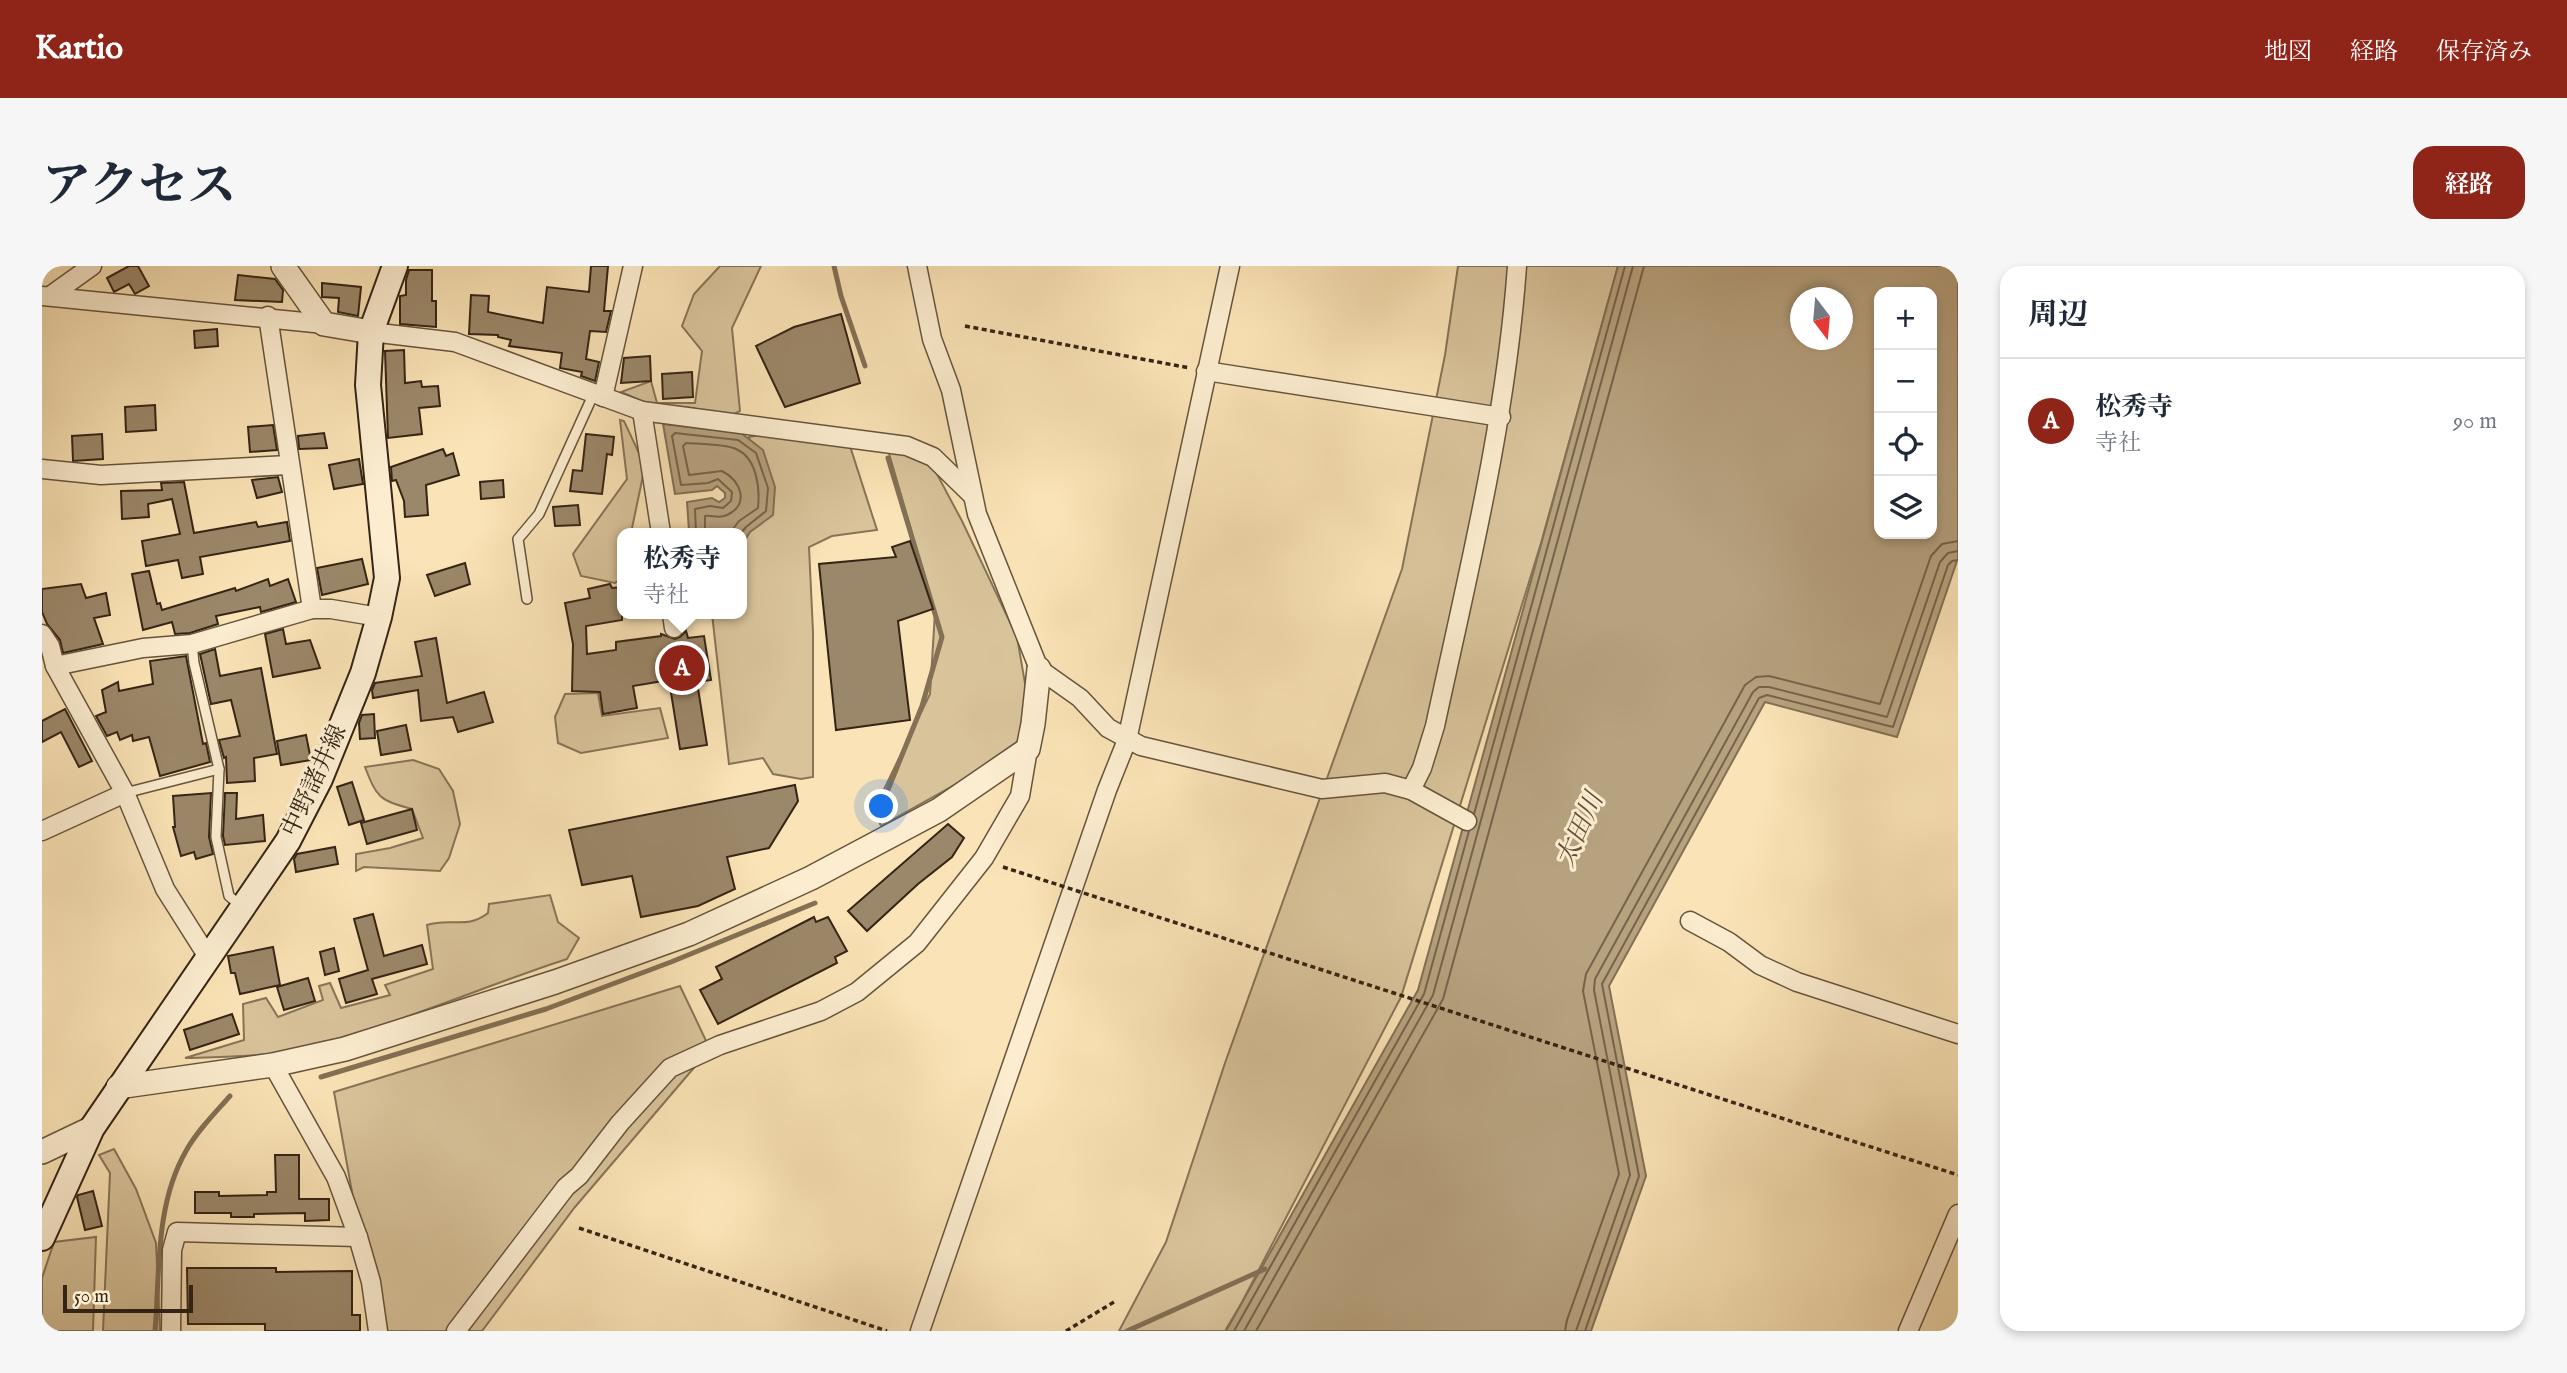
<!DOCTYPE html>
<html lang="ja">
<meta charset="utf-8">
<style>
:root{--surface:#fff;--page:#f6f6f7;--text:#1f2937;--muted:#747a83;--line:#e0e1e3;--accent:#8f2418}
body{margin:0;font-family:"IM FELL English","Noto Serif JP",serif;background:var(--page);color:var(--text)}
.controls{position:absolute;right:21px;top:21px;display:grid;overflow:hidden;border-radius:14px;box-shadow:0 4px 10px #0003}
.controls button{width:63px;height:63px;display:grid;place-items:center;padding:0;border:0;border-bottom:2px solid var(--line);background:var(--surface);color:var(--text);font:35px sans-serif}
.compass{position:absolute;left:1748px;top:21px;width:63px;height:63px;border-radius:50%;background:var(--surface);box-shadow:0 4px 10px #0003;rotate:164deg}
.scale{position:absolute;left:21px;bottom:18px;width:130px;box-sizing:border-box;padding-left:7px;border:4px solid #352415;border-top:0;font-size:19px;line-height:24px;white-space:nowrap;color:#352415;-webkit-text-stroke:5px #fcedd0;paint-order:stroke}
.you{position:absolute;left:840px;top:541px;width:24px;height:24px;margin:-18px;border:5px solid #fff;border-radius:50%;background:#1a73e8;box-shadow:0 0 0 10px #1a73e833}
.badge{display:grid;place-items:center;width:46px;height:46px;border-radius:50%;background:var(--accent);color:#fff;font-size:23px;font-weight:700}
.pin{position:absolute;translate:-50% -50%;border:4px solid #fff;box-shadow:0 2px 7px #0006}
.popup{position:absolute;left:575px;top:262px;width:130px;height:91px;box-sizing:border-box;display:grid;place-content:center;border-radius:14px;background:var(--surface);filter:drop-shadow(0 2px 5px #0005);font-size:23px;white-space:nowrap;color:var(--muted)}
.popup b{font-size:26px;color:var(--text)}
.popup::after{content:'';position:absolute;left:50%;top:100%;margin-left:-14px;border:14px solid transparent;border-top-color:var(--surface)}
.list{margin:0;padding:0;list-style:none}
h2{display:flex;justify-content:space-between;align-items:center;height:91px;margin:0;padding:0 28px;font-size:30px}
h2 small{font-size:23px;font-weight:400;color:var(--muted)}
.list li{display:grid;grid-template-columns:46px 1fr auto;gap:21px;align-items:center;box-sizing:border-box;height:126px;padding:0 28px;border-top:2px solid var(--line)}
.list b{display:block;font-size:26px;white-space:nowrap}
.list p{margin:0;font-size:23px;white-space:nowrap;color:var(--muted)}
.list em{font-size:23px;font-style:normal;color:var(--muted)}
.icon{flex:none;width:38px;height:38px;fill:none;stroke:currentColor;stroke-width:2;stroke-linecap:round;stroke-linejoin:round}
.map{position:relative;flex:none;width:1916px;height:1065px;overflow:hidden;border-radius:21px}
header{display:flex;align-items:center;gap:42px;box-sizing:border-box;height:98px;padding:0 35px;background:var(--accent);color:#fff}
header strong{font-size:33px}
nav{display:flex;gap:38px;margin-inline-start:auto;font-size:24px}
.intro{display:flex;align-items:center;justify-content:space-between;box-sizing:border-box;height:168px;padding:0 42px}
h1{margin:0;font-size:49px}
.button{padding:18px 32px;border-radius:21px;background:var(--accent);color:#fff;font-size:24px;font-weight:700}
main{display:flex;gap:42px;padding:0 42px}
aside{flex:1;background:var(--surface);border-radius:21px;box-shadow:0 4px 10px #0003}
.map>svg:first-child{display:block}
</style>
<header>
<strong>Kartio</strong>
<nav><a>地図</a><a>経路</a><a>保存済み</a></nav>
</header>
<div class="intro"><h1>アクセス</h1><a class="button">経路</a></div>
<main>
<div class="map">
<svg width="1916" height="1065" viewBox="0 0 1916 1065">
<rect width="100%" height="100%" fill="#fae3b6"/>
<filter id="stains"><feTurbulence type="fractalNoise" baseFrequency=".00286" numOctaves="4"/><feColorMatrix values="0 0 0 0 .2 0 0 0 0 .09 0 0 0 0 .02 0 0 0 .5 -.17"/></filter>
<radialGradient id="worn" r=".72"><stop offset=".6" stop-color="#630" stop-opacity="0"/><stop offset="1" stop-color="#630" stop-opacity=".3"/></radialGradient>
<g fill="#d9c39b" stroke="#877458" stroke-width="2">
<polygon points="678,0 719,0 690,62 698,145 683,153 651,142 607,138 579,126 609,115 615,137 653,137 660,85 640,60 652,28"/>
<polygon points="1416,0 1576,0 1499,277 1359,731 1199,1038 1183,1065 1077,1065 1124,976 1183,797 1360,303 1403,89"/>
<polygon points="578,154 582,155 603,200 589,267 580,267 580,312 573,317 539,310 531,288 585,213"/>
<polygon points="738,165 807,177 835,264 790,270 767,281 771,366 771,511 759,513 731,508 721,492 687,498 670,348 700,348 700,267 715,191 707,171"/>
<polygon points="846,184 888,195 920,255 975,371 984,423 981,476 968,488 839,560 832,544 888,428 893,346"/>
<polygon points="556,427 560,450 618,442 626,472 539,487 516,477 513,451 523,428"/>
<path d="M371,494l26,9 14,22 7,33 -11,34 -9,13 -76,-4 -8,4v-17l34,-6 33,-10 -11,-29c-33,-9 -35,-11 -47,-42z"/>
<path d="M508,629l8,27 21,16 -12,21c-92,30 -180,71 -275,91 -35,7 -72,7 -107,8l59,-18 -1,-36 23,-6 12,19 45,-17 -4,-14 11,-3 11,25 49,-13 -5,-10 48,-16 -6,-44c25,-8 39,5 61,-12l1,-9z"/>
<polygon points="638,720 668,783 533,941 440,1065 335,1065 292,826"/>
<polygon points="72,883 94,923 114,977 118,1065 61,1065 68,907 57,889"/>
<polygon points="54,971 51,1065 0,1065 0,1012 12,976"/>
</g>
<g fill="#b7a27f" stroke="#837055" stroke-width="2" fill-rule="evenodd">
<path d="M1576,0h340v292l-61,179 -132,-35 -156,284 37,190 -55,155h-365l192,-341zM1837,26h53v242h-53zM1758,32h42v42h-42z"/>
<polygon points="621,158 699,167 721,184 733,221 731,249 708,266 700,279 700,267 647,265 645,236 670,232 677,236 683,232 683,227 675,220 670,224 633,228"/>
</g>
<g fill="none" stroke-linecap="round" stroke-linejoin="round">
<g stroke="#76634a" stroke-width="2">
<polyline points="654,267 653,243 668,240 681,242 689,235 690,226 676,213 666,217 639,219 630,170 633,167 696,174 714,187 726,222 724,245 704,261 699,267"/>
<path d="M663,267v-17c7,-1 14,3 22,-1 23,-11 14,-34 -5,-44l-33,4 -6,-29 3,-3c13,1 39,1 50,6 21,9 24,39 22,59l-19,13 -9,12"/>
<polyline points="1432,548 1583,0"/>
<polyline points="1192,1065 1382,728 1427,565"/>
<polyline points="1202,1065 1391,729 1591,0"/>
<polyline points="1214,1065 1401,733 1602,0"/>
<polyline points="1523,1065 1525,1054 1577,908 1541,725 1544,708 1703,419 1714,411 1727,410 1838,438 1889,290 1900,278 1916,275"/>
<polyline points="1534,1065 1588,909 1552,724 1553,713 1711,426 1717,421 1727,421 1845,451 1898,296 1906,287 1916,285"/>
<polyline points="1543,1065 1597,910 1560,718 1717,432 1725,429 1851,461 1906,299 1910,295 1916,294"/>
</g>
<g stroke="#837055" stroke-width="5">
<polyline points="792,0 799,30 823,100"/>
<polyline points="843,531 880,440 900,371 846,192"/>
<polyline points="279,811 504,743 629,696 773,637"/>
<path d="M113,1065c5,-60 0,-126 31,-180 11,-20 29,-38 44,-55"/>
<polyline points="1085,1065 1223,1003"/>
</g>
</g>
<g fill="#9b8769" stroke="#352415" stroke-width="2">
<polygon points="87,0 96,0 107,20 93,28 87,18 72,26 65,12"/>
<polygon points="549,0 566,0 562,45 569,45 564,66 548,65 544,93 557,96 553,115 539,110 540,106 518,102 520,87 467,80 469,74 456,71 456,69 427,68 429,29 447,30 446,46 501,57 505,21 547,26"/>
<polygon points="367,4 390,4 390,35 394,35 394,61 358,58 358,30 364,29 364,14"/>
<polygon points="196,9 233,13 241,24 240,36 193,34"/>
<polygon points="280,17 319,21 316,50 296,46 297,32 280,31"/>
<polygon points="799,48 818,117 743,141 714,80 752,61"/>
<polygon points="175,63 176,80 153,82 152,65"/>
<polygon points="362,84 363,117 379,115 380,121 396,120 398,140 377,142 380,168 346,172 343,85"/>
<polygon points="608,90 609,115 579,117 582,92"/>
<polygon points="650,106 651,131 621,133 620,108"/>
<polygon points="113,139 114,164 84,166 83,141"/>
<polygon points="231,159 235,184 208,186 206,161"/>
<polygon points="282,167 285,182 257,183 256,170"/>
<polygon points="60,168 61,193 31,195 30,170"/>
<polygon points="544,168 572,171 570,189 565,188 560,228 528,225 531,204 540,205"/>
<polygon points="401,183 404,190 411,187 417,209 384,219 386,249 363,251 362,235 354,214 350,215 349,201"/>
<polygon points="317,193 321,218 292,223 287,199"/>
<polygon points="236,211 240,226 215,232 210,214"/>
<polygon points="461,214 462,231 439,233 438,216"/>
<polygon points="142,216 152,267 214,256 216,261 245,256 248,275 158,291 161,308 140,312 136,294 104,300 100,275 138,268 130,233 106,238 107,251 80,253 79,225 120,224 119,217"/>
<polygon points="536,239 538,259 513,260 511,241"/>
<polygon points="868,275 891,343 856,355 868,454 794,464 777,298 854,291 850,281"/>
<polygon points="320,293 326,318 280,329 275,302"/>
<polygon points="423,297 428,318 393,330 385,309"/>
<polygon points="107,305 115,338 118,337 120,344 193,322 194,325 226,313 228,320 246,313 254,336 219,346 218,341 174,350 176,358 148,367 133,368 130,356 101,364 90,308"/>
<polygon points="39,318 44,332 64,327 68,349 52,352 61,378 21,387 18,374 5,358 0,346 0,323"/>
<polygon points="568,318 570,322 580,321 580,354 544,360 545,388 574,384 574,376 619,370 619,368 633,373 638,371 644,365 646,372 662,370 669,414 655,416 665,479 638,483 627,414 591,420 595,442 561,448 558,426 530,425 531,378 523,337 548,332 546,323"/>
<polygon points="241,363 244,378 268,374 278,402 231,411 223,368"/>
<polygon points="394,372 405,437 442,426 451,456 416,466 411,451 379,455 376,424 331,432 330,424 333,417 380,410 373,376"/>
<polygon points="173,383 178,410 219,402 235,488 212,492 213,515 185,517 184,491 182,492 177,474 198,470 189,434 169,438 158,388"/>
<polygon points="144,390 161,478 164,477 168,496 118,510 107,471 91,475 90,469 78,474 75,466 65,470 54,450 64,446 60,424 76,416 77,425 111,418 108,395"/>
<polygon points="23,443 50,495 37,501 19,466 0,476 0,455"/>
<polygon points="332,448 333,472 318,473 317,457 320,449"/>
<polygon points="364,459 369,484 339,489 335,465"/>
<polygon points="264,469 269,494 239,499 235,475"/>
<polygon points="310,516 322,554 307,559 295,521"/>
<polygon points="753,519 756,535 727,582 685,591 693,623 656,640 599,651 590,610 540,619 527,564"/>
<polygon points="169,527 167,571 171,588 154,593 152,586 139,590 131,561 133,561 131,530"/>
<polygon points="183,527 195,527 194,553 221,549 223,575 183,579 181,570"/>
<polygon points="370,543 375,564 325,578 319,557"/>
<polygon points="906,558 922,572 910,591 876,618 825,665 806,645"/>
<polygon points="293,581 296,598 254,606 252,593 255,588"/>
<polygon points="331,648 342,690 380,679 385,698 330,713 335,728 304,737 297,713 326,704 312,653"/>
<polygon points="772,651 774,656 786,651 805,685 793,691 795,697 676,758 658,724 680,713 674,701"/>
<polygon points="231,681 238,719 198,728 193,707 189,707 186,690"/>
<polygon points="292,682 297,705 283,709 278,686"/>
<polygon points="266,712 273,735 242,744 235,721"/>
<polygon points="190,748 197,768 148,784 142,764"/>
<polygon points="233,889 257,889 257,933 287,933 287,954 263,955 263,947 212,948 212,951 189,951 189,947 153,947 153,926 177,926 177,930 225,929 225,926 234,926"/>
<polygon points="51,925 60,960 43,964 35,931 36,929"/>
<polygon points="145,1002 234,1002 234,1006 310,1005 310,1049 318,1049 318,1065 223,1065 223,1058 146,1058"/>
</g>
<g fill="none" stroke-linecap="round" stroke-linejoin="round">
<defs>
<g id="service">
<polyline points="485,333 476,273 497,248 552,127"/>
<polyline points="150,378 152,397 177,503 174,571 187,630 199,640"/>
<polyline points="83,527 177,503"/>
</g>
<g id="minor">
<polyline points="875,0 890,73 909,124 935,248 997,403 1038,432 1066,462 1099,480 1280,523 1343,517 1369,524 1425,555"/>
<polyline points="0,30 282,58"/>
<polyline points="8,30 50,0"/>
<polyline points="226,50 270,343"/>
<polyline points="329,66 413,76 600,145 865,180 891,191 930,229"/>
<polyline points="1164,105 1459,151"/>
<polyline points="561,131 591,0"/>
<polyline points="600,145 619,267"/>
<polyline points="0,203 59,209 247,199"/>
<polyline points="630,348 632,362"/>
<polyline points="0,368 8,380 13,400 83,527 123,623 166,691"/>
<polyline points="13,400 101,382 150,378 270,343 289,343 337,351"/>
<path d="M1369,524l11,-22 13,-42c33,-153 71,-304 82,-460"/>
<polyline points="0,565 83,527"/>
<polyline points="1648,655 1687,676 1718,699 1755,716 1916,768"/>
<polyline points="231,799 294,911 316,971 329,1016 336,1065"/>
<polyline points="129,1065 130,984 135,966 316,971"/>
<polyline points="414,1065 524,921 537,910 578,857 628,802 678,779 779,745 815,726 875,677 942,592 978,530 986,483"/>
<polyline points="878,1065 1065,524 1085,474 1188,0"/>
<polyline points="1866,1065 1916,948"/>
</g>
<g id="tertiary">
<polyline points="241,0 282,58 329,66"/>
<polyline points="76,821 231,799 303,783 513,716 647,668 769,612 897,544 986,483 991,458 997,403"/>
<polyline points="0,886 50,862"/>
</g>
<polyline id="secondary" points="0,972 50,862 246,575 278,513 321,407 337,351 345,312 326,119 329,66 353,0"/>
</defs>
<use href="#service" stroke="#66543d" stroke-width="12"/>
<use href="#minor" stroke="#66543d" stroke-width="21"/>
<use href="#tertiary" stroke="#66543d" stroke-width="26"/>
<use href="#secondary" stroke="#352415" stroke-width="28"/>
<g stroke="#352415" stroke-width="3.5" stroke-dasharray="5 3.5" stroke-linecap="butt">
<polyline points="923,60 1148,102"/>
<polyline points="537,962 845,1065"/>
<polyline points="1024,1065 1072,1036"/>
</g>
<use href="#service" stroke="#fcedd0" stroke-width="9"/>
<use href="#minor" stroke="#fcedd0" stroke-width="18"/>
<use href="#tertiary" stroke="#fcedd0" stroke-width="23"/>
<use href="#secondary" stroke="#fcedd0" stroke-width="24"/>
<polyline stroke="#352415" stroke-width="3.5" stroke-dasharray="5 3.5" stroke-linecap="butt" points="961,601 1916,909"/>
</g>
<g text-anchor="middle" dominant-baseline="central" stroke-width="6" stroke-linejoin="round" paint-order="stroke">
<g font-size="24" fill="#352415" stroke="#fcedd0">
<text transform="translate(273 515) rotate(-65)">中野諸井線</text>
</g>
<g font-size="26" font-style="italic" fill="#62503a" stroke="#fcedd0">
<text transform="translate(1538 564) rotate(-66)">太田川</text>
</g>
</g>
<rect width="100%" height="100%" filter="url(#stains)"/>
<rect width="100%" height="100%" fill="url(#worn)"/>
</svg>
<div class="controls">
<button>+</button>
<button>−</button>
<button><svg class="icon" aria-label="locate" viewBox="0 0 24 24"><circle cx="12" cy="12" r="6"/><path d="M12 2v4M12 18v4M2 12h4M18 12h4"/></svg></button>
<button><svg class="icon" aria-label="layers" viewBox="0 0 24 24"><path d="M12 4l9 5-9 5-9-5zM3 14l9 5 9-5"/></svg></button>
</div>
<svg class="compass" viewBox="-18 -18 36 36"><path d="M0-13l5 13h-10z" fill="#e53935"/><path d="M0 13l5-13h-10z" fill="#747a83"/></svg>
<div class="scale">50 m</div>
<div class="you"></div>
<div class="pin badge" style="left:640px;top:402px">A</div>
<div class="popup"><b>松秀寺</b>寺社</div>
</div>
<aside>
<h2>周辺<small></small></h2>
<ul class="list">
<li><span class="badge">A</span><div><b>松秀寺</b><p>寺社</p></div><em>90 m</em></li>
</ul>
</aside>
</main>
